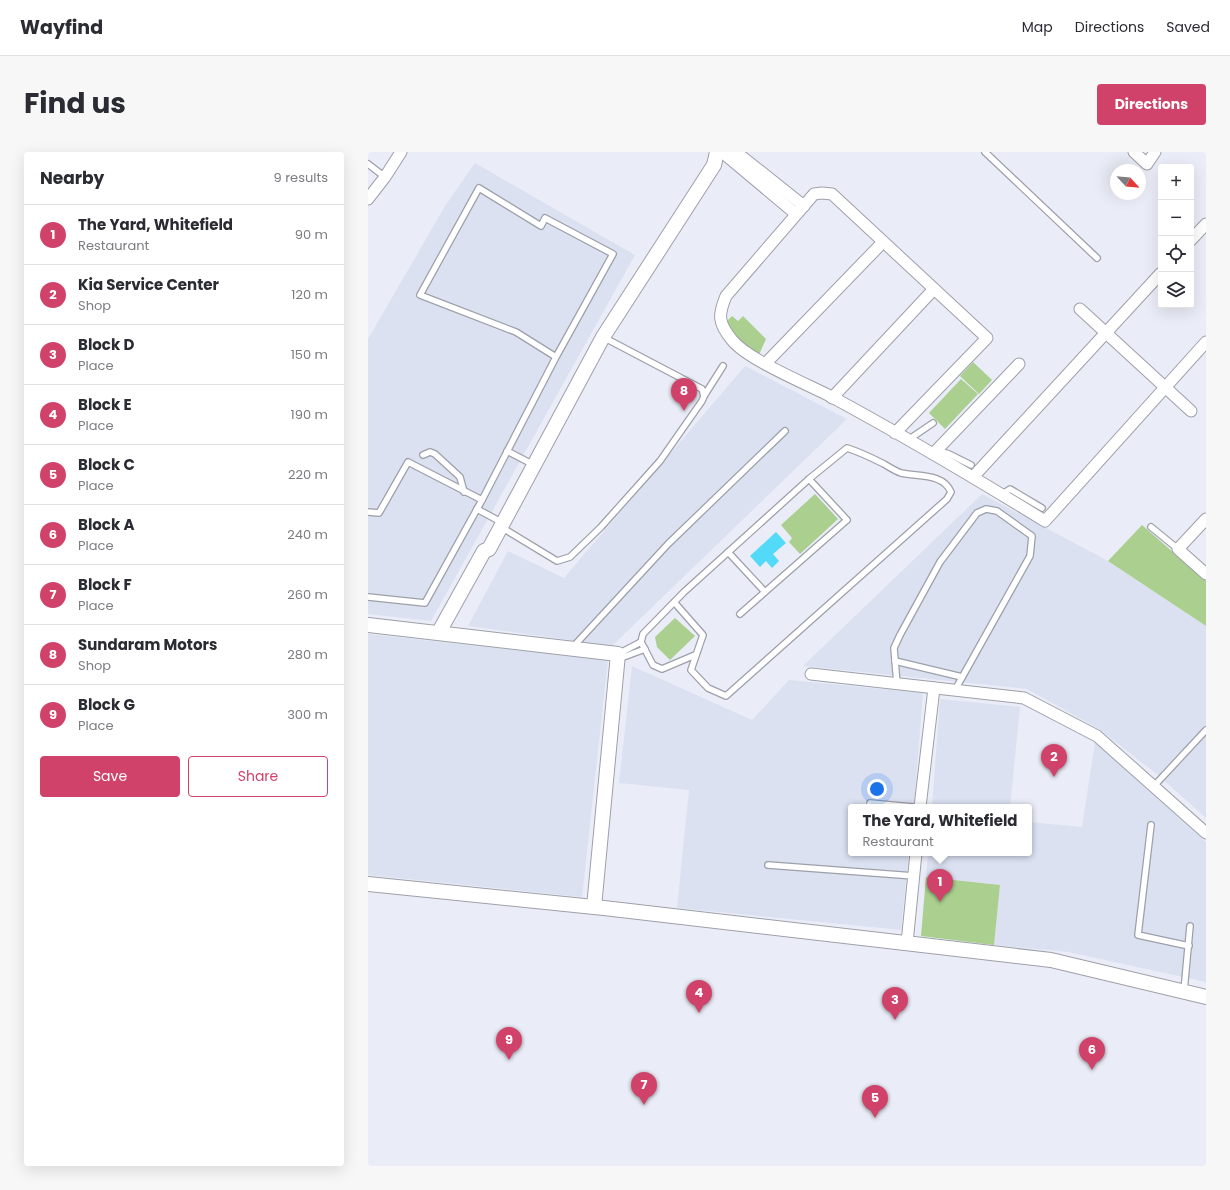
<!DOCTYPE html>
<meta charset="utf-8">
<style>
:root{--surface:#fff;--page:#f7f7f7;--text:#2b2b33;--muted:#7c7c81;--line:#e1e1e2;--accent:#d1426b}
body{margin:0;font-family:Poppins,sans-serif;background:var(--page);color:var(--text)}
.controls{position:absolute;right:12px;top:12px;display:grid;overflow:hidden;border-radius:4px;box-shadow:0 4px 16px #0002}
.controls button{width:36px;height:36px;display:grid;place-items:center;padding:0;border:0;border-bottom:1px solid var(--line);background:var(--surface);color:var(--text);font:20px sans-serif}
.compass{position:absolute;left:742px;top:12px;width:36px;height:36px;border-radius:50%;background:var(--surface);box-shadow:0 4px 16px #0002;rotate:116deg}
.you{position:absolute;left:509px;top:637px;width:14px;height:14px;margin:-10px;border:3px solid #fff;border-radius:50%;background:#1a73e8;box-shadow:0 0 0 6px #1a73e833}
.badge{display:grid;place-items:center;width:26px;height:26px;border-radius:50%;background:var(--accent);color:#fff;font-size:13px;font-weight:700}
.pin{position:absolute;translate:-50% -33px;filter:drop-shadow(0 1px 2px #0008)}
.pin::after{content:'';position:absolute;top:21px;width:14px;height:12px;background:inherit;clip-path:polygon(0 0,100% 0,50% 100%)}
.popup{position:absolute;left:480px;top:652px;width:184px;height:52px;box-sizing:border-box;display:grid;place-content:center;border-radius:4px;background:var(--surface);filter:drop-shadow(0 1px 3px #0005);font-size:13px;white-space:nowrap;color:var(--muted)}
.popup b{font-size:15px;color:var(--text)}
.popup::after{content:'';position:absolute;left:50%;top:100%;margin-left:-8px;border:8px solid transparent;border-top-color:var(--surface)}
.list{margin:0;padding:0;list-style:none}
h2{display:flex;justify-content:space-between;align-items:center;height:52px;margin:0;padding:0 16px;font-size:17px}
h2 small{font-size:13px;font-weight:400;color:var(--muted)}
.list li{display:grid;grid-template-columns:26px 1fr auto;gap:12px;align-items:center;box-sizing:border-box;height:60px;padding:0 16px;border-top:1px solid var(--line)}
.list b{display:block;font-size:15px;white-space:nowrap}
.list p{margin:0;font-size:13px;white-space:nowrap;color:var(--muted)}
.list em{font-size:13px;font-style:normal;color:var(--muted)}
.actions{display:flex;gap:8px;padding:12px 16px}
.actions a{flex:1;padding:9px 0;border:1px solid var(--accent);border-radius:4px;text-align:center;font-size:14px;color:var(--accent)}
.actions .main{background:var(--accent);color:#fff}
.icon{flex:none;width:22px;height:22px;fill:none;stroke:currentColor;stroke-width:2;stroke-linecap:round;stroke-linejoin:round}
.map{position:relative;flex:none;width:838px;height:1014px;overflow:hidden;border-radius:4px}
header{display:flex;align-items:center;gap:24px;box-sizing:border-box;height:56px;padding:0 20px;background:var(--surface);border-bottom:1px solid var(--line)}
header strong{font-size:19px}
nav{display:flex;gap:22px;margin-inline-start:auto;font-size:14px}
.intro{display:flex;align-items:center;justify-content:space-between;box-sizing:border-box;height:96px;padding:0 24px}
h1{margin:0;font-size:28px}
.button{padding:10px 18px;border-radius:4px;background:var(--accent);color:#fff;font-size:14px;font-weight:700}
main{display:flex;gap:24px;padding:0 24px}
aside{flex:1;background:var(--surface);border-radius:4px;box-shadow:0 4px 16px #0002}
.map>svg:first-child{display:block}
</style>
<header>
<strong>Wayfind</strong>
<nav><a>Map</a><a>Directions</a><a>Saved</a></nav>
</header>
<div class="intro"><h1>Find us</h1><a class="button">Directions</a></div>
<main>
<aside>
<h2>Nearby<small>9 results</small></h2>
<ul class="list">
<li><span class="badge">1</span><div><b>The Yard, Whitefield</b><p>Restaurant</p></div><em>90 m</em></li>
<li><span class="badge">2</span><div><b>Kia Service Center</b><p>Shop</p></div><em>120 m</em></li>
<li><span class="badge">3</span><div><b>Block D</b><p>Place</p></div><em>150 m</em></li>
<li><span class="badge">4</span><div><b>Block E</b><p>Place</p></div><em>190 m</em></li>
<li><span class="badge">5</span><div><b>Block C</b><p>Place</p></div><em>220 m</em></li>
<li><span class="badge">6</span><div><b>Block A</b><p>Place</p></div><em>240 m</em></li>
<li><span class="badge">7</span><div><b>Block F</b><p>Place</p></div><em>260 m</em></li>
<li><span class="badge">8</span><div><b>Sundaram Motors</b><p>Shop</p></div><em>280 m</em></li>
<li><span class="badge">9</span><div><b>Block G</b><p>Place</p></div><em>300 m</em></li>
</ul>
<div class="actions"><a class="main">Save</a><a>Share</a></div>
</aside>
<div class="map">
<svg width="838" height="1014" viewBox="0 0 838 1014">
<rect width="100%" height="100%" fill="#eaedf7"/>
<g fill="#dce1f2">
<polygon points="107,11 267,103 63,469 0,462 0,187 77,54"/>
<polygon points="377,214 479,267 244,494 100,474 140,399 196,426"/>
<polygon points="614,342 740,409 838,474 838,666 791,624 731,577 659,537 435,514"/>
<polygon points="0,482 240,508 214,745 0,723"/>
<polygon points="264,514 384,568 421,528 555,541 546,655 483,655 483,701 541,701 533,778 309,756 321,638 251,631"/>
<polygon points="572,547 652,555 642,655 564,655"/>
<polygon points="727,590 838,690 838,830 700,800 626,793 632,733 558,725 560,701 661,701 661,670 714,675"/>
</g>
<g fill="#aacf8f">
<polygon points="364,164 370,169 375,164 398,187 390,205 363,183 359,169"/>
<polygon points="605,210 624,228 611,242 592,224"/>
<polygon points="593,227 610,242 577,277 561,261"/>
<polygon points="447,342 470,367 432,402 421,390 424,386 413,373"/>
<polygon points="774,373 838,429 838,474 740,409"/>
<polygon points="307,466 327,484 302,508 289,495 287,485"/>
<polygon points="558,725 632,733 626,793 553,784"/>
</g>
<polygon fill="#52daf8" points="408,380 418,391 405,402 411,409 404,416 398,409 392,415 382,404"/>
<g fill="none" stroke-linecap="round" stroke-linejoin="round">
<defs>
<g id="service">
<polyline points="617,0 729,106"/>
<polyline points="0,12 17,25"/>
<polyline points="336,244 355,214"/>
<polyline points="540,288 565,271"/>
<polyline points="139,299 166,313"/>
<polyline points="55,303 62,300 67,302 92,325 96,340"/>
<polyline points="570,305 574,300 581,302 603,313"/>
<polyline points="633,343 642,337 674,356"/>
<polyline points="114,348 188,205 245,102 177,66 173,74 111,36 52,143 148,180 188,205"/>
<polyline points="109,357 135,371"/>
<polyline points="0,360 11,361 40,310 114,348 57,451 0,445"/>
<polyline points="133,375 189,409 202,405 233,375 292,309 334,249 336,244 334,237 235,185"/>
<polyline points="783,375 810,397"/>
<polyline points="360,400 397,440 479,368 441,327"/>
<path d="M306,450l29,33 -12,35 17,18 18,8 221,-197 4,-7c-8,-19 -33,-15 -50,-19 -6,-2 -12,-6 -17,-9 -12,-6 -24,-12 -37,-16l-38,31 -125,113 -41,42 -2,8 12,23 9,4 33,-14"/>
<polyline points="372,462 397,440"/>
<polyline points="204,496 300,392 417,279"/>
<polyline points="250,502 273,490"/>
<polyline points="250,507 277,497"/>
<polyline points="527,509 594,525"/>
<polyline points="529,532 526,496 532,483 572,410 609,361 618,357 629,359 664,384 662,404 587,538"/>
<polyline points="786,634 838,578"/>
<polyline points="502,651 545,655"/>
<polyline points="783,673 770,783 821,794"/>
<polyline points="400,713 546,724"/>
<polyline points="816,839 822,774"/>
</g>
<g id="minor">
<polyline points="354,0 428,62"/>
<polyline points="368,0 436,54"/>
<polyline points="766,0 779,12 787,0"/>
<polyline points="0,47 17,25 33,0"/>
<polyline points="823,88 838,72"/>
<polyline points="712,157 823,259"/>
<polyline points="398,211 515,90"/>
<polyline points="464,246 566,137"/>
<path d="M527,281l92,-95 -155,-144 -10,-1 -8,1 -88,102c-8,19 -8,27 6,44 16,20 75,44 100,57 72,39 143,81 213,124l161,-179"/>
<polyline points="565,302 651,212"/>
<polyline points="605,325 793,121"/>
<polyline points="838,367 810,397 838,422"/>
<polyline points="443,522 656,546 729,584 838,681"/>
<polyline points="552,655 566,536"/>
<polyline points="539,791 548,701"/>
</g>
<g id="tertiary">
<polyline points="0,473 250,502 226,755"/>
<polyline points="71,480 116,399 121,397 135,371 235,185 346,13 349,0"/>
<polyline points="0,732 236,756 683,808 838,845"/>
</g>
</defs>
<use href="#service" stroke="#9da0a9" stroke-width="8"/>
<use href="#minor" stroke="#9da0a9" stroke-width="13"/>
<use href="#tertiary" stroke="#9da0a9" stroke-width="16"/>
<use href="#service" stroke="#fff" stroke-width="5.5"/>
<use href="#minor" stroke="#fff" stroke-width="11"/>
<use href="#tertiary" stroke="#fff" stroke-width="14"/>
</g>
</svg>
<div class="controls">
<button>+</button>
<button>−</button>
<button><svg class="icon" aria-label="locate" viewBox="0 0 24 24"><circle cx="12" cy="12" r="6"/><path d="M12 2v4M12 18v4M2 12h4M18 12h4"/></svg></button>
<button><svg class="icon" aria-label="layers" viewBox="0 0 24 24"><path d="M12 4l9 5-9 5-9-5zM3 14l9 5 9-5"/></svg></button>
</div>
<svg class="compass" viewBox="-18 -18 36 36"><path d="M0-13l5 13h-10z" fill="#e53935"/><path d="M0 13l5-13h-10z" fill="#7c7c81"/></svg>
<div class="you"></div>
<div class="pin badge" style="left:572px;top:750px">1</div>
<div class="popup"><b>The Yard, Whitefield</b>Restaurant</div>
<div class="pin badge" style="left:686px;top:625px">2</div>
<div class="pin badge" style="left:527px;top:868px">3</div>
<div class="pin badge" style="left:331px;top:861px">4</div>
<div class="pin badge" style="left:507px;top:966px">5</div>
<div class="pin badge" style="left:724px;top:918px">6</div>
<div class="pin badge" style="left:276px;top:953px">7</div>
<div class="pin badge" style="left:316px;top:259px">8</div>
<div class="pin badge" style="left:141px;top:908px">9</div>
</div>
</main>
